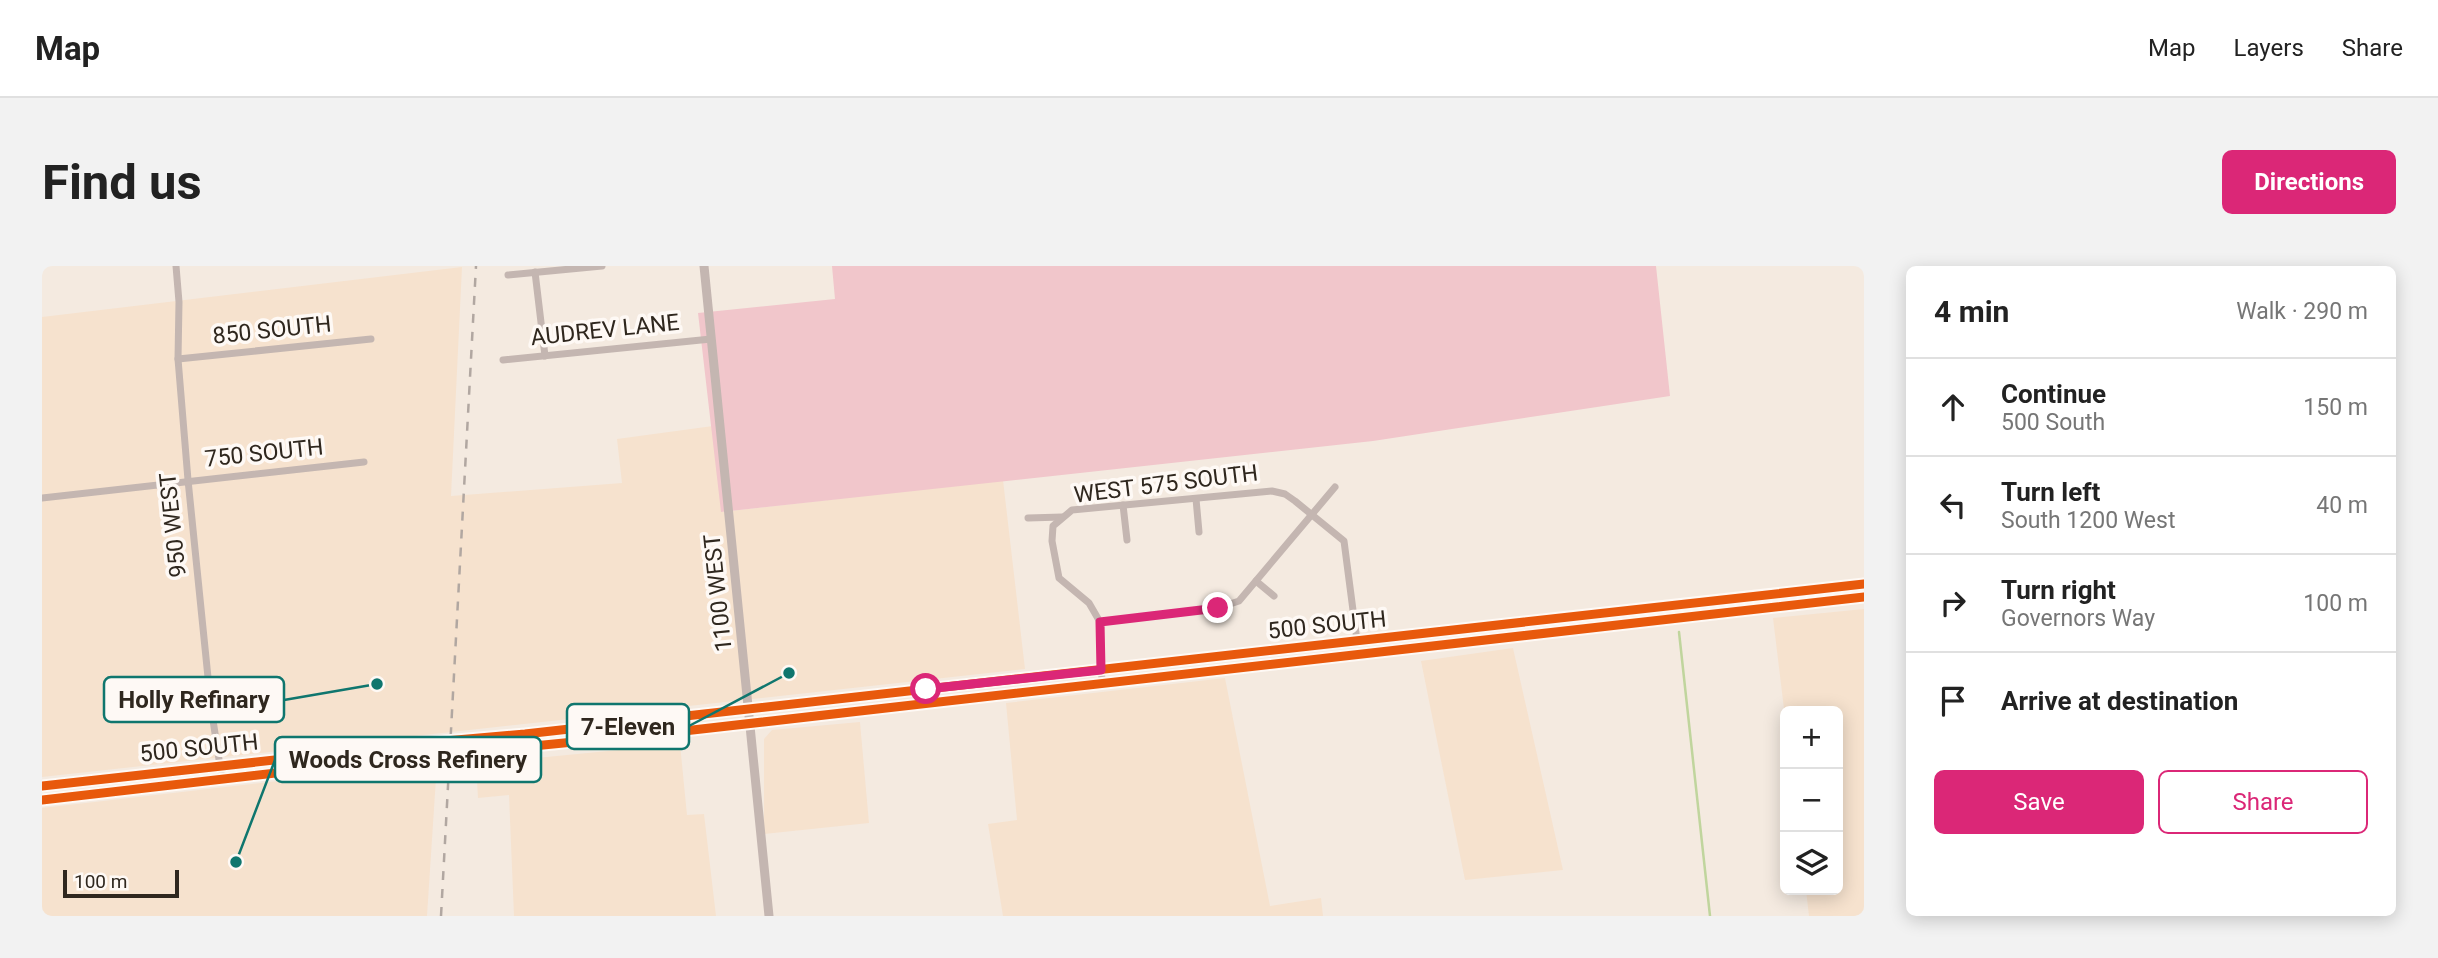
<!DOCTYPE html>
<meta charset="utf-8">
<style>
:root{--surface:#fff;--page:#f2f2f2;--text:#222;--muted:#767676;--line:#e0e0e0;--accent:#db2777}
body{margin:0;font-family:Roboto,sans-serif;background:var(--page);color:var(--text)}
.controls{position:absolute;right:21px;bottom:21px;display:grid;overflow:hidden;border-radius:10px;box-shadow:0 4px 18px #0003}
.controls button{width:63px;height:63px;display:grid;place-items:center;padding:0;border:0;border-bottom:2px solid var(--line);background:var(--surface);color:var(--text);font:35px sans-serif}
.scale{position:absolute;left:21px;bottom:18px;width:116px;box-sizing:border-box;padding-left:7px;border:4px solid #2f271e;border-top:0;font-size:19px;line-height:24px;white-space:nowrap;color:#2f271e;-webkit-text-stroke:5px #fef9f5;paint-order:stroke}
.stop{position:absolute;width:21px;height:21px;margin:-16px;border:5px solid #db2777;border-radius:50%;background:#fff}
.stop.end{background:#db2777;border-color:#fff;box-shadow:0 2px 7px #0008}
.list{margin:0;padding:0;list-style:none}
h2{display:flex;justify-content:space-between;align-items:center;height:91px;margin:0;padding:0 28px;font-size:30px}
h2 small{font-size:23px;font-weight:400;color:var(--muted)}
.list li{display:grid;grid-template-columns:46px 1fr auto;gap:21px;align-items:center;box-sizing:border-box;height:98px;padding:0 28px;border-top:2px solid var(--line)}
.list b{display:block;font-size:26px;white-space:nowrap}
.list p{margin:0;font-size:23px;white-space:nowrap;color:var(--muted)}
.list em{font-size:23px;font-style:normal;color:var(--muted)}
.actions{display:flex;gap:14px;padding:21px 28px}
.actions a{flex:1;padding:16px 0;border:2px solid var(--accent);border-radius:10px;text-align:center;font-size:24px;color:var(--accent)}
.actions .main{background:var(--accent);color:#fff}
.icon{flex:none;width:38px;height:38px;fill:none;stroke:currentColor;stroke-width:2;stroke-linecap:round;stroke-linejoin:round}
.map{position:relative;flex:none;width:1822px;height:650px;overflow:hidden;border-radius:10px}
header{display:flex;align-items:center;gap:42px;box-sizing:border-box;height:98px;padding:0 35px;background:var(--surface);border-bottom:2px solid var(--line)}
header strong{font-size:33px}
nav{display:flex;gap:38px;margin-inline-start:auto;font-size:24px}
.intro{display:flex;align-items:center;justify-content:space-between;box-sizing:border-box;height:168px;padding:0 42px}
h1{margin:0;font-size:49px}
.button{padding:18px 32px;border-radius:10px;background:var(--accent);color:#fff;font-size:24px;font-weight:700}
main{display:flex;gap:42px;padding:0 42px}
aside{flex:1;background:var(--surface);border-radius:10px;box-shadow:0 4px 18px #0003}
.map>svg:first-child{display:block}
</style>
<header>
<strong>Map</strong>
<nav><a>Map</a><a>Layers</a><a>Share</a></nav>
</header>
<div class="intro"><h1>Find us</h1><a class="button">Directions</a></div>
<main>
<div class="map">
<svg width="1822" height="650" viewBox="0 0 1822 650">
<rect width="100%" height="100%" fill="#f4eae0"/>
<g fill="#f6e2ce">
<polygon points="420,1 409,230 580,217 575,173 671,160 680,246 961,214 983,403 0,511 0,51"/>
<polygon points="1822,343 1822,650 1767,650 1764,624 1796,624 1796,445 1743,445 1743,451 1731,352"/>
<polygon points="1471,382 1521,604 1423,614 1379,395"/>
<polygon points="1183,412 1228,640 1279,632 1281,650 961,650 946,558 975,554 964,437"/>
<polygon points="818,456 827,557 722,568 722,473 730,464"/>
<polygon points="638,478 645,549 662,548 674,650 472,650 467,529 436,532 434,498"/>
<polygon points="395,497 385,650 0,650 0,542"/>
</g>
<polygon fill="#f1c6cb" points="790,0 1614,0 1628,130 1331,175 679,246 656,47 793,33"/>
<g fill="none" stroke-linecap="round" stroke-linejoin="round">
<polyline stroke="#c0d59d" stroke-width="2.5" points="1637,366 1668,650"/>
<g stroke="#c4b6b1" stroke-width="7">
<polyline points="134,0 137,36 136,93 146,214 169,441 180,513"/>
<polyline points="493,6 503,90"/>
<polyline points="466,9 560,0"/>
<polyline points="136,93 329,73"/>
<polyline points="461,94 669,73"/>
<polyline points="0,232 322,196"/>
<polyline points="1154,233 1157,266"/>
<polyline points="1081,239 1085,274"/>
<polyline points="986,252 1020,251"/>
<polyline points="1214,315 1232,330"/>
<polyline points="1058,356 1176,342 1197,335 1293,221"/>
<polyline points="1060,418 1058,356 1047,337 1017,312 1010,275 1011,260 1030,244 1230,225 1243,228 1253,235 1302,275 1315,375"/>
</g>
<polyline stroke="#c4b6b1" stroke-width="9" points="662,0 727,650"/>
<g stroke="#baaba6" stroke-width="10">
<polyline points="0,520 403,475 483,468 1822,318"/>
<polyline points="0,534 329,496 633,466 1822,331"/>
</g>
<polyline stroke="#b1a7a1" stroke-width="2.5" stroke-dasharray="9 9" stroke-linecap="butt" points="399,650 434,0"/>
<defs>
<g id="cycleway">
<polyline points="0,520 403,475 483,468 1822,318"/>
<polyline points="0,534 329,496 633,466 1822,331"/>
</g>
</defs>
<use href="#cycleway" stroke="#fef9f5" stroke-width="13"/>
<use href="#cycleway" stroke="#e8590c" stroke-width="9"/>
</g>
<g fill="none" stroke-linecap="round" stroke-linejoin="round">
<polyline stroke="#db2777" stroke-width="9" points="884,423 1059,404 1058,356 1176,342"/>
</g>
<g text-anchor="middle" dominant-baseline="central" stroke-width="7" stroke-linejoin="round" paint-order="stroke">
<g font-size="23" fill="#2f271e" stroke="#fef9f5">
<text transform="translate(230 64) rotate(-6)">850 SOUTH</text>
<text transform="translate(563 64) rotate(-6)">AUDREV LANE</text>
<text transform="translate(222 187) rotate(-6)">750 SOUTH</text>
<text transform="translate(1124 218) rotate(-7)">WEST 575 SOUTH</text>
<text transform="translate(131 259) rotate(-96)">950 WEST</text>
<text transform="translate(676 327) rotate(-96)">1100 WEST</text>
<text transform="translate(1285 359) rotate(-6)">500 SOUTH</text>
<text transform="translate(157 482) rotate(-6)">500 SOUTH</text>
</g>
</g>
<path fill="none" stroke="#0f766e" stroke-width="2.5" d="M335 418L242 434M747 407L647 460M194 596L233 494"/>
<g fill="#0f766e" stroke="#fef9f5" stroke-width="2.5">
<circle cx="335" cy="418" r="7"/>
<circle cx="747" cy="407" r="7"/>
<circle cx="194" cy="596" r="7"/>
</g>
<g fill="#fef9f5" stroke="#0f766e" stroke-width="2.5">
<rect x="62" y="411" width="180" height="45" rx="7"/>
<rect x="525" y="438" width="122" height="45" rx="7"/>
<rect x="233" y="471" width="266" height="45" rx="7"/>
</g>
<g font-size="24" text-anchor="middle" font-weight="bold" fill="#2f271e">
<text x="152" y="442">Holly Refinary</text>
<text x="586" y="469">7-Eleven</text>
<text x="366" y="502">Woods Cross Refinery</text>
</g>
</svg>
<div class="controls">
<button>+</button>
<button>−</button>
<button><svg class="icon" aria-label="layers" viewBox="0 0 24 24"><path d="M12 4l9 5-9 5-9-5zM3 14l9 5 9-5"/></svg></button>
</div>
<div class="scale">100 m</div>
<div class="stop" style="left:884px;top:423px"></div>
<div class="stop end" style="left:1176px;top:342px"></div>
</div>
<aside>
<h2>4 min<small>Walk · 290 m</small></h2>
<ul class="list">
<li><svg class="icon" aria-label="ahead" viewBox="0 0 24 24"><path d="M12 20V5M6 11l6-6 6 6"/></svg><div><b>Continue</b><p>500 South</p></div><em>150 m</em></li>
<li><svg class="icon" aria-label="left" viewBox="0 0 24 24"><path d="M17 20v-9H6M10 6l-5 5 5 5"/></svg><div><b>Turn left</b><p>South 1200 West</p></div><em>40 m</em></li>
<li><svg class="icon" aria-label="right" viewBox="0 0 24 24"><path d="M7 20v-9h11M14 6l5 5-5 5"/></svg><div><b>Turn right</b><p>Governors Way</p></div><em>100 m</em></li>
<li><svg class="icon" aria-label="arrive" viewBox="0 0 24 24"><path d="M6 21V4h12l-3 4 3 4H6"/></svg><div><b>Arrive at destination</b></div></li>
</ul>
<div class="actions"><a class="main">Save</a><a>Share</a></div>
</aside>
</main>
